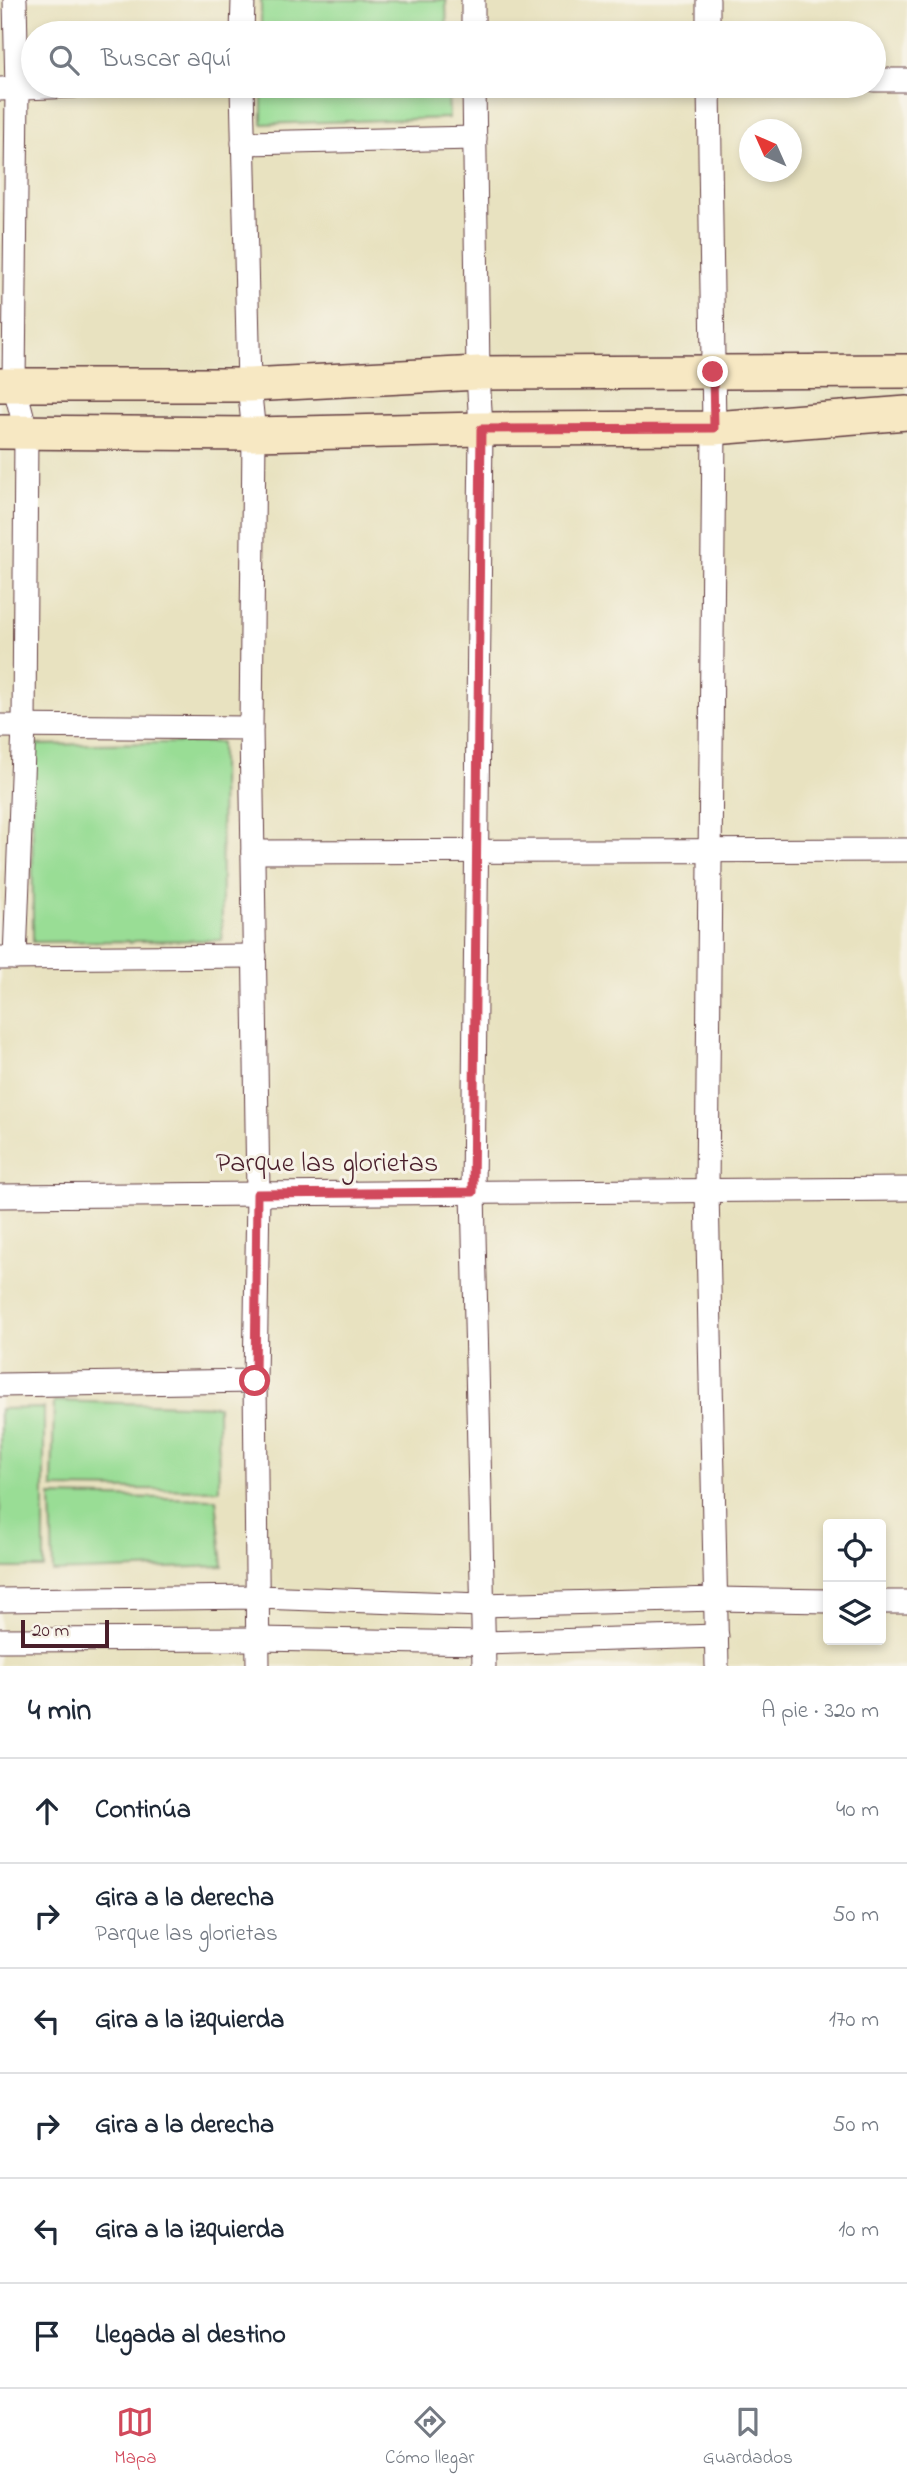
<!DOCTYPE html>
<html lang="es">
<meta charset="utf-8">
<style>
:root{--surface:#fff;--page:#f2f2f3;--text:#1f2937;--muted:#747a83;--line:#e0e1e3;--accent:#d1495b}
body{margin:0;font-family:"Indie Flower",sans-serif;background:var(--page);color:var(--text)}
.controls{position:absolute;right:21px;bottom:21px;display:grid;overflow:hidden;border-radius:7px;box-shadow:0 4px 10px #0003}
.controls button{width:63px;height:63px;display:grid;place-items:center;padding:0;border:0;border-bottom:2px solid var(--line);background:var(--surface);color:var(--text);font:35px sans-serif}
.compass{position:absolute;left:739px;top:119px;width:63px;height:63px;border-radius:50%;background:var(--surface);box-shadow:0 4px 10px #0003;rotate:315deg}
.scale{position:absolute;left:21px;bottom:18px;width:88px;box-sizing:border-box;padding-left:7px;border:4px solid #4a1f2b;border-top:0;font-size:19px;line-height:24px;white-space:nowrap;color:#4a1f2b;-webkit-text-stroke:5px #f7f3e8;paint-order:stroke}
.stop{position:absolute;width:21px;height:21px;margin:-16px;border:5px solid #d1495b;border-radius:50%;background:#fff}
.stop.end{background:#d1495b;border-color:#fff;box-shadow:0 2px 7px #0008}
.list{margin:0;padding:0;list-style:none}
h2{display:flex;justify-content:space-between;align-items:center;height:91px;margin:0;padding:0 28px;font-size:30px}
h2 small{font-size:23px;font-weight:400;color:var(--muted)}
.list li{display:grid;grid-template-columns:46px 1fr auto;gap:21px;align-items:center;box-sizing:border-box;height:105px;padding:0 28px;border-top:2px solid var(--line)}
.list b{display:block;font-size:26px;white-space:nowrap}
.list p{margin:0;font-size:23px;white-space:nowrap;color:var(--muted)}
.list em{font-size:23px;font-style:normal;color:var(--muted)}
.icon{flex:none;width:38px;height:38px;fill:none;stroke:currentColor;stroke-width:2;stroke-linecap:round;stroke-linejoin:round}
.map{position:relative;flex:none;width:907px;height:1666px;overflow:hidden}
.search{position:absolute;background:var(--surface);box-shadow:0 4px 10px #0003;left:21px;right:21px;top:21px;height:77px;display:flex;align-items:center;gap:18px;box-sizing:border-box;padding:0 24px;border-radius:38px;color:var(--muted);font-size:26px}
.sheet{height:721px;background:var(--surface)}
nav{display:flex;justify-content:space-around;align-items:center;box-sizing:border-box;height:98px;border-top:2px solid var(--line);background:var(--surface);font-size:19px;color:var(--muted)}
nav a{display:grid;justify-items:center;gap:4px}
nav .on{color:var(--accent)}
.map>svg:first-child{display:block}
</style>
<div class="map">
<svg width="907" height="1666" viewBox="0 0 907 1666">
<rect width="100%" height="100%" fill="#f7f3e8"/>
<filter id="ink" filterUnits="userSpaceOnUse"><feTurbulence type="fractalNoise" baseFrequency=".0143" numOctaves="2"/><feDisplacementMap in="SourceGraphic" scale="14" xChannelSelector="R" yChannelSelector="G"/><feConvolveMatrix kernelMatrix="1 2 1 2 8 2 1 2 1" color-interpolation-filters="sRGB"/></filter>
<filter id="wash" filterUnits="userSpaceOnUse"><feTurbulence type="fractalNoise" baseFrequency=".00686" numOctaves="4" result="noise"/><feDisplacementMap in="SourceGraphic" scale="28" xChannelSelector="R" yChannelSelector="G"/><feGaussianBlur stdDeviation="1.57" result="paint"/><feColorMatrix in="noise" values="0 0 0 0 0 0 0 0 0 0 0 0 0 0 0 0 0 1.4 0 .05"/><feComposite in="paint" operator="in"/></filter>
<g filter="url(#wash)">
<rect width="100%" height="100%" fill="#e8e2c0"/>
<g fill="#99dd95" stroke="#727e60" stroke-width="2">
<polygon points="261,0 446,0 447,33 261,33"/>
<polygon points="262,86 448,86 449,118 262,124"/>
<polygon points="221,742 222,940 135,941 130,943 129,941 33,942 32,745"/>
<polygon points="54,1401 218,1406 219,1490 52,1488"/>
<polygon points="44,1408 44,1568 0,1568 0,1409"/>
<polygon points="51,1496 216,1499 223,1566 53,1572"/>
</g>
</g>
<g filter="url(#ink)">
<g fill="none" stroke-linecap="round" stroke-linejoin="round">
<defs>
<g id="street">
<polyline points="15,0 17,89 14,384 26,431 24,725 15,958"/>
<polyline points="473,0 473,33"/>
<polyline points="708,0 708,33"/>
<polyline points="242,33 243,0"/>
<polyline points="874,80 907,80"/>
<polyline points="242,86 249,385 254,434 251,728 258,1194 255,1381 258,1666"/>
<polyline points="474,86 478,373 481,429 473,1192 484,1666"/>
<polyline points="709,86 714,428 707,1190 717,1666"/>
<polyline points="0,89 74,86"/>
<polyline points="243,143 475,138"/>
<polyline points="0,726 251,728"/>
<polyline points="253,852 907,850"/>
<polyline points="0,958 255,956"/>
<polyline points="0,1196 907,1189"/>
<polyline points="0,1385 255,1381"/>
<polyline points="0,1600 258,1597 482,1605 717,1599 828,1601"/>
<polyline points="881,1602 907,1602"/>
<polyline points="0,1640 258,1639 483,1643 717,1636"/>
</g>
<g id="secondary">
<polyline points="0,385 249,385 478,373 907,371"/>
<polyline points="0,432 254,434 481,429 714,428 907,413"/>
</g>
</defs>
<use href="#street" stroke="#623c41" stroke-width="25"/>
<use href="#secondary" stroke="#623c41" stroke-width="36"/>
<use href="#street" stroke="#fff" stroke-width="23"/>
<use href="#secondary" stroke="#f7e8c3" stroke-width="33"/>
</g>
</g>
<g fill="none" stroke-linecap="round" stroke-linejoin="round" filter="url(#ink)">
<polyline stroke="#d1495b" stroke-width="9" points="255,1381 257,1194 473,1192 481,429 714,428 713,372"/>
</g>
<g text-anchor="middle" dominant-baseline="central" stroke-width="6" stroke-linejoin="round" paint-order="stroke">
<g font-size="28" fill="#4a1f2b" stroke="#f7f3e8">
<text x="327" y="1164">Parque las glorietas</text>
</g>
</g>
</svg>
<div class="controls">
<button><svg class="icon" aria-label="locate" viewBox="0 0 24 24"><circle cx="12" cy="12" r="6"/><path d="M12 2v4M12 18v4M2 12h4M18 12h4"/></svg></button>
<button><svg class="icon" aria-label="layers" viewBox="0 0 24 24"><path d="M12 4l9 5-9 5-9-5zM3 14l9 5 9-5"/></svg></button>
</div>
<svg class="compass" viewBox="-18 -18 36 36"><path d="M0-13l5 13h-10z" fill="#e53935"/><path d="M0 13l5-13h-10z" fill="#747a83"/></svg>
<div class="scale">20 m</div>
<div class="stop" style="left:255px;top:1381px"></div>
<div class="stop end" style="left:713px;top:372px"></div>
<div class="search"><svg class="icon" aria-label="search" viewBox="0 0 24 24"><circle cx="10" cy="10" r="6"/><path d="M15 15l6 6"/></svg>Buscar aquí</div>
</div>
<section class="sheet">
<h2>4 min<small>A pie · 320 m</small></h2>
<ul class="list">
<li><svg class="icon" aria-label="ahead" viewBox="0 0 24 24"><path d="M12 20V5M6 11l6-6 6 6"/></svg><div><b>Continúa</b></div><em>40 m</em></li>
<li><svg class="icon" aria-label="right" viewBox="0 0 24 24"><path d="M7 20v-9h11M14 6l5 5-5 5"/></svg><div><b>Gira a la derecha</b><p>Parque las glorietas</p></div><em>50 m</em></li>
<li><svg class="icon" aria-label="left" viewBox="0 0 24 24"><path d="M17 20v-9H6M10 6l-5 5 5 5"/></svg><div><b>Gira a la izquierda</b></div><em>170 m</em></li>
<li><svg class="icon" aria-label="right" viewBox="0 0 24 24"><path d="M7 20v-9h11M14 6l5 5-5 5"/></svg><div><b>Gira a la derecha</b></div><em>50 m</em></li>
<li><svg class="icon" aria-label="left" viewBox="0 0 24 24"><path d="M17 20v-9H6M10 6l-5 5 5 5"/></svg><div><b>Gira a la izquierda</b></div><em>10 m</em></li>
<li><svg class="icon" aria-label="arrive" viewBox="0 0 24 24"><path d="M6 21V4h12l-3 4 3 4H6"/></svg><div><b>Llegada al destino</b></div></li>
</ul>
</section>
<nav>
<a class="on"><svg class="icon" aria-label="map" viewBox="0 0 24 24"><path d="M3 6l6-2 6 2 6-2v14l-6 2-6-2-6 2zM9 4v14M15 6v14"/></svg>Mapa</a>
<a><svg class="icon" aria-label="directions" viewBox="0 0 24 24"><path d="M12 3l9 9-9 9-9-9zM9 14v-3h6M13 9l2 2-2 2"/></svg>Cómo llegar</a>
<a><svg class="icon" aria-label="saved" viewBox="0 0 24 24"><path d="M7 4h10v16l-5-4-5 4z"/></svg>Guardados</a>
</nav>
